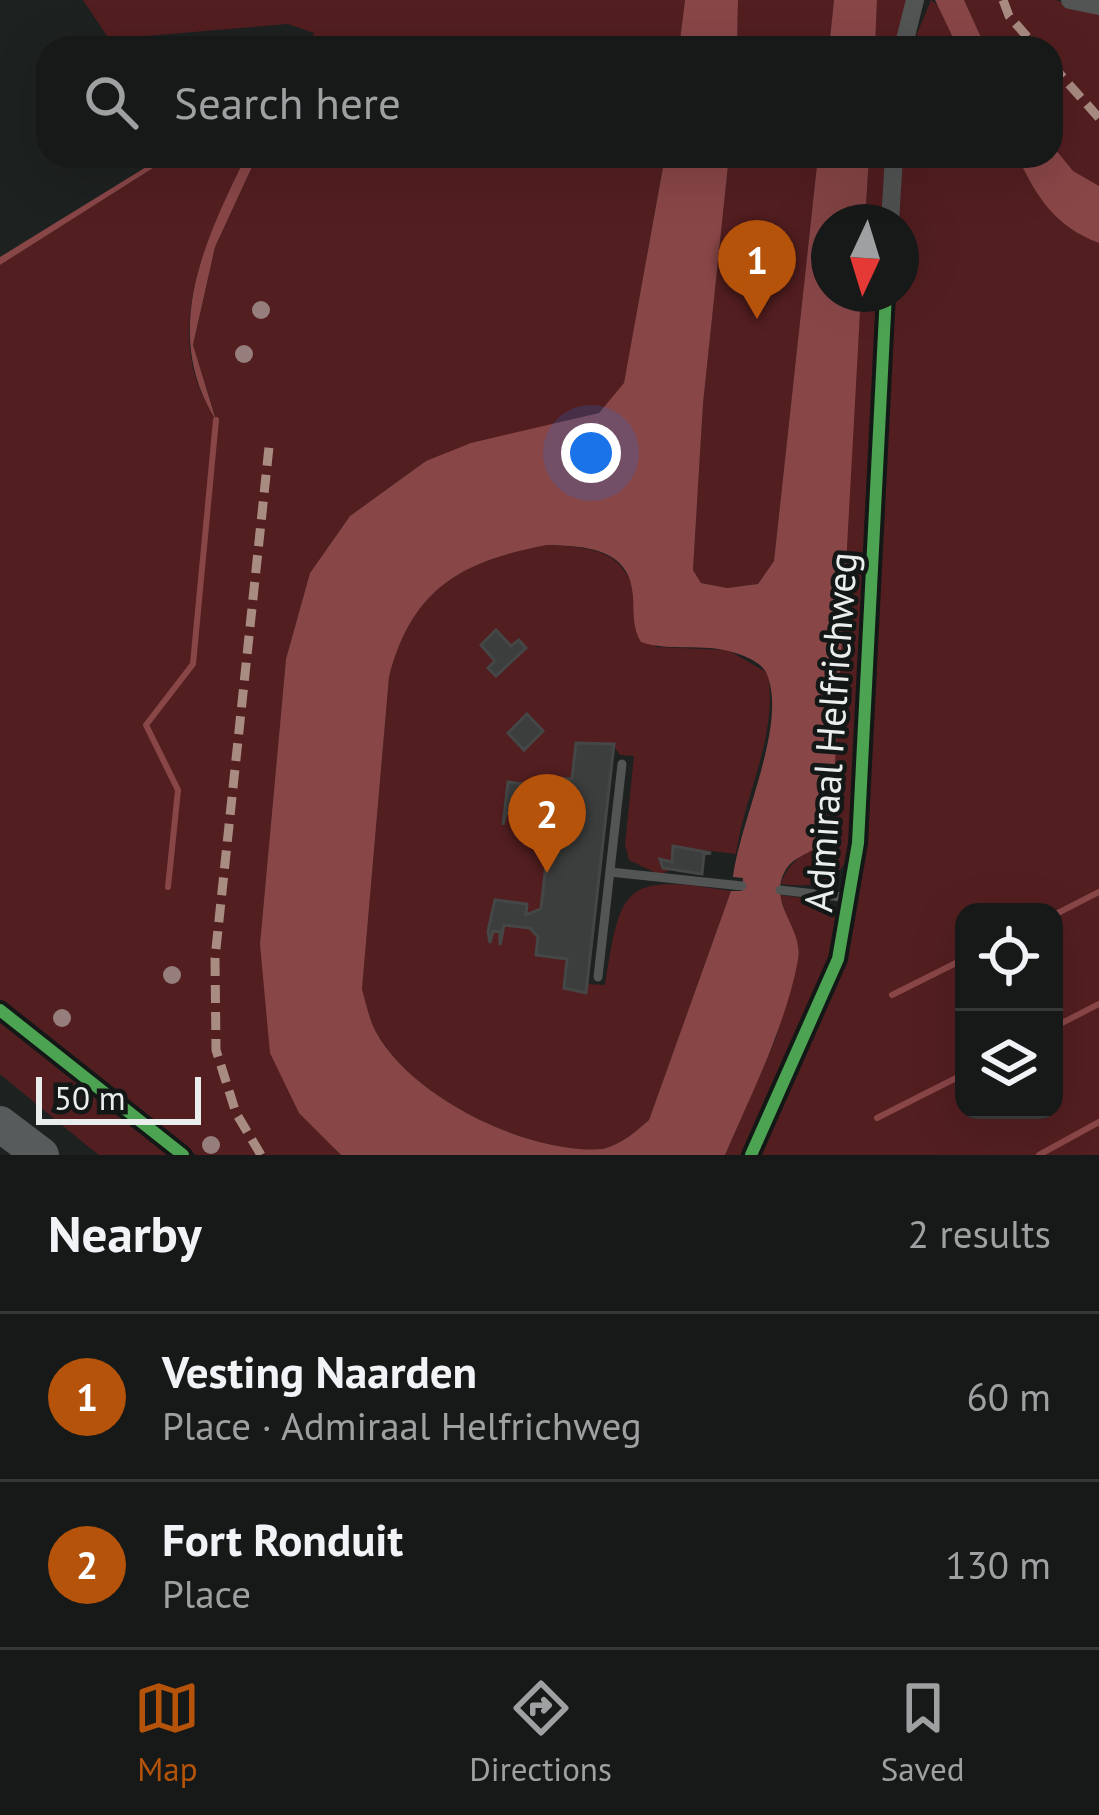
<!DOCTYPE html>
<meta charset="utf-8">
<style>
:root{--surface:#161918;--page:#232625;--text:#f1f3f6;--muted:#9ea0a2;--line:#353837;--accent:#b45309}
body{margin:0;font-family:"PT Sans",sans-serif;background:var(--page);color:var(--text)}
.controls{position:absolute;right:36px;bottom:36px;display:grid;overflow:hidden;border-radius:24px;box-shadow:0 12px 48px #0002}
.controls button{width:108px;height:108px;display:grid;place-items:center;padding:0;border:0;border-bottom:3px solid var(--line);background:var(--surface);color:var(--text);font:60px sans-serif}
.compass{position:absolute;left:811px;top:204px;width:108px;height:108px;border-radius:50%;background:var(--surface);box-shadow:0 12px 48px #0002;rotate:184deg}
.scale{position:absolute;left:36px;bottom:30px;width:165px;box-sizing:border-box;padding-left:12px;border:6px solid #e9edec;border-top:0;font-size:33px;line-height:42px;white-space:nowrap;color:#e9edec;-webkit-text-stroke:9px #131817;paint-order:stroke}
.you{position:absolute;left:591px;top:453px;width:42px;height:42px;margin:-30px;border:9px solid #fff;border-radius:50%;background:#1a73e8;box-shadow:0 0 0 18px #1a73e833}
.badge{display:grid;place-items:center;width:78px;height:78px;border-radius:50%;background:var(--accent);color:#fff;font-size:39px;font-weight:700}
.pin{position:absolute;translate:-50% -99px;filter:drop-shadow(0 3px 6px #0008)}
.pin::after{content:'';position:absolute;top:63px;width:42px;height:36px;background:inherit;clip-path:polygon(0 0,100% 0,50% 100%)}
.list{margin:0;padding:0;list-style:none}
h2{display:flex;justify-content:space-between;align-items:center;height:156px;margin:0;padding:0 48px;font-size:51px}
h2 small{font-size:39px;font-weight:400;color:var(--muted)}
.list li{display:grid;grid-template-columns:78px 1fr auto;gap:36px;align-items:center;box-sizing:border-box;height:168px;padding:0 48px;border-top:3px solid var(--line)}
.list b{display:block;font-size:45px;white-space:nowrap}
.list p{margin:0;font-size:39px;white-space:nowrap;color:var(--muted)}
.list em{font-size:39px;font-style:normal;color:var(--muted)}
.icon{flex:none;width:66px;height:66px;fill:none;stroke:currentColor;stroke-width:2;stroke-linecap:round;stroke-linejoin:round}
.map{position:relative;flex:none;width:1099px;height:1155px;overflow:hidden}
.search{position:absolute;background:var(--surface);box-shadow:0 12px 48px #0002;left:36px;right:36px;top:36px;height:132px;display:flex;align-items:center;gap:30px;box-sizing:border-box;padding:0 42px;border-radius:36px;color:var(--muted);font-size:45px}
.sheet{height:492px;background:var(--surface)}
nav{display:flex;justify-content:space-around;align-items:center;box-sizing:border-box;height:168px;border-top:3px solid var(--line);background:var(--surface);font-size:33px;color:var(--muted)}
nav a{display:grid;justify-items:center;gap:6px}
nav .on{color:var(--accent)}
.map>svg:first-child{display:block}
</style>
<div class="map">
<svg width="1099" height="1155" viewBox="0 0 1099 1155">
<rect width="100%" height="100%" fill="#1d2120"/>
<g fill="#531e20" fill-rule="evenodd">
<polygon points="83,0 685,0 679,48 308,48 314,33 288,24 109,39"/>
<polygon points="738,0 834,0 829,48 737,48"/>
<polygon points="877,0 909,0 898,48 875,48"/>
<polygon points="931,0 943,10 958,48 911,48"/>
<path d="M964,0h91l44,13v173c-61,-14 -48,-90 -48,-138h-65z"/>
<path d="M172,156h74c-38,79 -89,180 -30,262l-23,-72 22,-99 42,-91h408l-41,228 -25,29 -173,48 -76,55 -40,57 -24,86 -26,286 75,205 6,5h-145l-196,-155v-735z"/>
<polygon points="729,156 818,156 774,561 758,584 727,588 701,583 693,570 703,404"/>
<polygon points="869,156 890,156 885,222 865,222"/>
<path d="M902,156h115c21,42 37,69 82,87v912h-340l83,-191 12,-42 37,-628h10l-4,-72zM964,912h90v198h-90z"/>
<path d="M861,294h18l-27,555c-15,36 -35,39 -71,35 8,-27 33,-32 46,-55z"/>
<path d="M547,545c93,3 76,30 109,102l72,3 40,23c10,64 -23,119 -32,181l-33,-4 -2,22 -31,-2 -10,5 -31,-15 -4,-16 9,-88 -14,-1 -7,-10 -29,249 4,-10 17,1c16,-101 19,-111 126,-94l-82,229c-14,12 -27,24 -46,29 -75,6 -192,-52 -227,-117 -7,-13 -10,-29 -14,-43l27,-312c23,-89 73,-116 158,-132z"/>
<polygon points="780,895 826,901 838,909 838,940 745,1155 725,1155 776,1038 799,956"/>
<polygon points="0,1020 172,1155 99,1155 85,1144 0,1074"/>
</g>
<g fill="#894647" fill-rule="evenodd">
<polygon points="685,0 738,0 737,48 679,48"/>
<polygon points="834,0 877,0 875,48 829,48"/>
<polygon points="935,0 964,0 986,48 958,48"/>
<path d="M1051,144l22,27 26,15v57c-45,-17 -62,-46 -82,-87h34z"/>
<polygon points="164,156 172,156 0,265 0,257"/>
<path d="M246,156h11l-42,91 -22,98 23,75c-56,-88 -11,-180 30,-264z"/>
<path d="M665,156h64l-26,248 -10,166 8,13 26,5 31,-4 16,-23 44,-405h51l-4,66h-36v72h32l-26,470 -13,79c-11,11 -29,13 -37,28 -18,33 19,57 13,89 -13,68 -46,132 -73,195h-384l-42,-42 -29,-60 -10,-109 26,-285 24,-86 40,-57 76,-55 45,-18 128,-30 25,-30zM547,545c39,1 83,3 86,51 1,17 -1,31 8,46 29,10 62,1 91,10 14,4 32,11 36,25 18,51 -28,144 -35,200l10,1 -1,13h-11l-82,229c-14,12 -27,24 -46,29 -75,6 -192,-52 -227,-117 -7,-13 -10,-29 -14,-43l27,-312c23,-89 73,-116 158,-132z"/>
</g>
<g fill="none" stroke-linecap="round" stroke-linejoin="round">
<g stroke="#894647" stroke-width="6">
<polyline points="168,887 178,790 146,725 193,664 216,420"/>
<polyline points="1054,915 1099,892"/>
<polyline points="892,995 964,959"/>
<polyline points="1054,1027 1099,1004"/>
<polyline points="877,1118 964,1074"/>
<polyline points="1039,1155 1099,1122"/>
</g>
</g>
<g fill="#3c3e3d" stroke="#444746" stroke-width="3">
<polygon points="496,630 511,646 519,640 526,648 496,676 488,668 495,661 481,645"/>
<polygon points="527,714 543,731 524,750 508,733"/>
<polygon points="576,743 614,744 586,993 564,988 567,959 536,955 538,937 530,928 504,925 500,945 500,932 493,931 490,943 488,931 495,900 527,904 526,915 541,909 551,819 543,810 517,807 514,826 513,814 506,813 503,825 508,782 540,786 538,803 544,803 554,797 556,778 572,779"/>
<polygon points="673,846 711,853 704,854 702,874 663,868 660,859 672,862"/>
</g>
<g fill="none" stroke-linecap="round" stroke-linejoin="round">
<g stroke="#535454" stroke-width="9">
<polyline points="610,872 742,886"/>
<polyline points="780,890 851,898"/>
<polyline points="598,977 622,764"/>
</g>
<g stroke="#535454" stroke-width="18">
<polyline points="1070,0 1099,6"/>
<polyline points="903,48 915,0"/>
<polyline points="890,222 894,156"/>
<polyline points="0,1010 183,1155"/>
<polyline points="751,1155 838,959 858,843 886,294"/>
</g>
<polyline stroke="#585b5b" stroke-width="36" points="0,1124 41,1155"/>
<g stroke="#a88b81" stroke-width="9" stroke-dasharray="18 9" stroke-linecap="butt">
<polyline points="1003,0 1009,16 1037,48"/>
<polyline points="1051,64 1099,118"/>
<polyline points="261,1155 236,1113 216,1050 215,958 269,447"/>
</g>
<defs>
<g id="cycleway">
<polyline points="0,1010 183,1155"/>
<polyline points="751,1155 838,959 858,843 886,294"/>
</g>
</defs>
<use href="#cycleway" stroke="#131817" stroke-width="20"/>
<use href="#cycleway" stroke="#4ca352" stroke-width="12"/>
</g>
<g fill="#957e7c">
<circle cx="261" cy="310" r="9"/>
<circle cx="244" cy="354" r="9"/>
<circle cx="172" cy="975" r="9"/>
<circle cx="62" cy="1018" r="9"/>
<circle cx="211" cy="1145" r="9"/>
</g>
<g text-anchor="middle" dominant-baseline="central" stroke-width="9" stroke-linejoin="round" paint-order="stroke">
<g font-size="39" fill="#e9edec" stroke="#131817">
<text transform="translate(830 732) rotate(-86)">Admiraal Helfrichweg</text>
</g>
</g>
</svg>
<div class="controls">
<button><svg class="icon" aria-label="locate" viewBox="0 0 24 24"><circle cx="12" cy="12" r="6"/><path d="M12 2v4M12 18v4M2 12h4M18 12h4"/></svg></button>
<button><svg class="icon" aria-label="layers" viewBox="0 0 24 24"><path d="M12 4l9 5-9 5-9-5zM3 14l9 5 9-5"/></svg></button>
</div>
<svg class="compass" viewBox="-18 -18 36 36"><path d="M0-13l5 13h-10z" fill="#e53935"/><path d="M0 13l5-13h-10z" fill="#9ea0a2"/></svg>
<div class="scale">50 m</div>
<div class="you"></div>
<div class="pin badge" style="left:757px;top:319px">1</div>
<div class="pin badge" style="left:547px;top:873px">2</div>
<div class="search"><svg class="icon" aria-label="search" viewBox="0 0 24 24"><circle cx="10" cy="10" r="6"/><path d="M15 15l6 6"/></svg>Search here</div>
</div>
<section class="sheet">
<h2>Nearby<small>2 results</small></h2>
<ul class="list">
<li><span class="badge">1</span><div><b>Vesting Naarden</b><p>Place · Admiraal Helfrichweg</p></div><em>60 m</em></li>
<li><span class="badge">2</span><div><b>Fort Ronduit</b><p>Place</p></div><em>130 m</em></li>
</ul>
</section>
<nav>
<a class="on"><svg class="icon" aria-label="map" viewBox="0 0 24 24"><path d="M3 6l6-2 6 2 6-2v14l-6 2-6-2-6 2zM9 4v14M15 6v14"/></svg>Map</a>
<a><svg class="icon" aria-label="directions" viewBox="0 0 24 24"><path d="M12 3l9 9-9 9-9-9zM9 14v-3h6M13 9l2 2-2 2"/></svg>Directions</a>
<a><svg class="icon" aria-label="saved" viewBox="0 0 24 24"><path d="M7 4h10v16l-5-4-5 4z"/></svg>Saved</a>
</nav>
